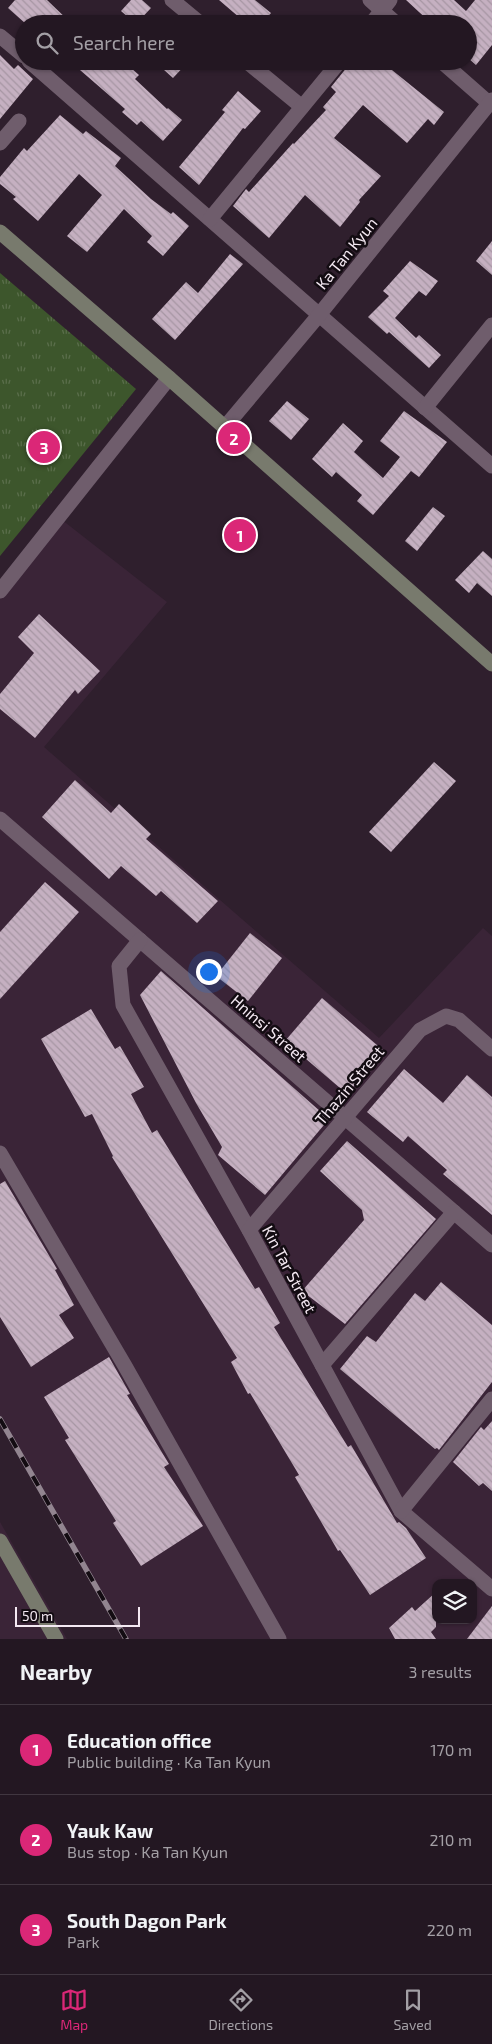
<!DOCTYPE html>
<meta charset="utf-8">
<style>
:root{--surface:#231722;--page:#2f242f;--text:#f1f3f6;--muted:#a39fa5;--line:#403640;--accent:#db2777}
body{margin:0;font-family:"Exo 2",sans-serif;background:var(--page);color:var(--text)}
.controls{position:absolute;right:15px;bottom:15px;display:grid;overflow:hidden;border-radius:10px;box-shadow:0 1px 4px #0004}
.controls button{width:45px;height:45px;display:grid;place-items:center;padding:0;border:0;border-bottom:1px solid var(--line);background:var(--surface);color:var(--text);font:25px sans-serif}
.scale{position:absolute;left:15px;bottom:12px;width:125px;box-sizing:border-box;padding-left:5px;border:2px solid #f4e9f2;border-top:0;font-size:14px;line-height:18px;white-space:nowrap;color:#f4e9f2;-webkit-text-stroke:4px #130c12;paint-order:stroke}
.you{position:absolute;left:208px;top:971px;width:18px;height:18px;margin:-12px;border:4px solid #fff;border-radius:50%;background:#1a73e8;box-shadow:0 0 0 8px #1a73e833}
.badge{display:grid;place-items:center;width:32px;height:32px;border-radius:50%;background:var(--accent);color:#fff;font-size:16px;font-weight:700}
.pin{position:absolute;translate:-50% -50%;border:2px solid #fff;box-shadow:0 1px 5px #0006}
.list{margin:0;padding:0;list-style:none}
h2{display:flex;justify-content:space-between;align-items:center;height:65px;margin:0;padding:0 20px;font-size:21px}
h2 small{font-size:16px;font-weight:400;color:var(--muted)}
.list li{display:grid;grid-template-columns:32px 1fr auto;gap:15px;align-items:center;box-sizing:border-box;height:90px;padding:0 20px;border-top:1px solid var(--line)}
.list b{display:block;font-size:19px;white-space:nowrap}
.list p{margin:0;font-size:16px;white-space:nowrap;color:var(--muted)}
.list em{font-size:16px;font-style:normal;color:var(--muted)}
.icon{flex:none;width:28px;height:28px;fill:none;stroke:currentColor;stroke-width:2;stroke-linecap:round;stroke-linejoin:round}
.map{position:relative;flex:none;width:492px;height:1639px;overflow:hidden}
.search{position:absolute;background:var(--surface);box-shadow:0 1px 4px #0004;left:15px;right:15px;top:15px;height:55px;display:flex;align-items:center;gap:12px;box-sizing:border-box;padding:0 18px;border-radius:28px;color:var(--muted);font-size:19px}
.sheet{height:335px;background:var(--surface)}
nav{display:flex;justify-content:space-around;align-items:center;box-sizing:border-box;height:70px;border-top:1px solid var(--line);background:var(--surface);font-size:14px;color:var(--muted)}
nav a{display:grid;justify-items:center;gap:2px}
nav .on{color:var(--accent)}
.map>svg:first-child{display:block}
</style>
<div class="map">
<svg width="492" height="1639" viewBox="0 0 492 1639">
<defs>
<pattern id="park-tufts" width="24" height="20" patternUnits="userSpaceOnUse" patternTransform="scale(1.25)"><rect width="24" height="20" fill="#3d562c"/><path d="M3 7l-1-3M5 7V3M7 7l1-3M15 17l-1-3M17 17v-4M19 17l1-3" fill="none" stroke="#5a6e4b"/></pattern>
<pattern id="building-back-hatch" width="6" height="6" patternUnits="userSpaceOnUse" patternTransform="scale(1.25)"><rect width="6" height="6" fill="#c5b0c1"/><path d="M-1 5l2 2M0 0l6 6M5-1l2 2" fill="none" stroke="#a696a3"/></pattern>
</defs>
<rect width="100%" height="100%" fill="#2f1f2d"/>
<g fill="#3a2437" fill-rule="evenodd">
<path d="M57,516l110,86 -123,145 335,291 104,-110 9,8v703h-365l-127,-220v-836zM436,1583h37v37h-37z"/>
<polygon points="0,1522 67,1639 0,1639"/>
</g>
<polygon fill="url(#park-tufts)" points="0,273 136,389 0,556"/>
<g fill="url(#building-back-hatch)">
<polygon points="15,0 47,0 72,24 26,24 8,8"/>
<polygon points="131,0 142,0 151,8 136,24 121,11"/>
<polygon points="219,0 255,0 271,13 262,24 235,24 240,18"/>
<polygon points="406,0 454,0 466,11 475,0 492,0 492,45 476,65 468,58 468,24 432,24"/>
<polygon points="0,55 14,69 18,65 33,79 0,119"/>
<polygon points="88,61 123,61 139,75 135,79 167,109 168,108 182,120 163,141 141,121 137,125 122,112 125,109 80,70"/>
<polygon points="154,61 189,61 173,78"/>
<polygon points="352,61 400,61 392,70 444,112 434,125 428,119 407,143 363,105 334,138 381,176 359,200 360,202 340,227 305,195 269,238 233,206 246,189 249,192 293,143 294,144 326,110 323,107 336,92 331,87"/>
<polygon points="238,91 261,111 245,129 243,128 199,185 179,167 225,112 222,110"/>
<polygon points="60,115 83,134 86,131 121,158 115,166 151,199 171,214 173,212 189,226 163,256 147,242 152,236 124,209 87,252 67,236 102,195 79,174 38,221 13,199 16,197 0,184 0,177 24,148 27,151"/>
<polygon points="492,241 492,275 476,261"/>
<polygon points="230,254 243,264 175,340 152,319 186,282 198,293"/>
<polygon points="410,261 438,281 426,296 419,291 395,318 416,338 419,335 441,355 429,368 389,332 387,334 368,317 389,296 383,291"/>
<polygon points="287,401 309,419 291,440 269,421"/>
<polygon points="404,411 447,442 419,477 411,471 373,515 357,501 362,495 336,472 332,477 312,459 343,423 363,441 354,452 383,478 400,457 380,441"/>
<polygon points="433,507 445,516 417,551 405,541"/>
<polygon points="483,551 492,559 492,596 477,583 469,593 455,580"/>
<polygon points="39,614 100,671 78,694 75,690 35,738 0,709 0,694 34,653 18,637"/>
<polygon points="434,762 456,781 391,852 369,832"/>
<polygon points="75,780 111,813 119,804 151,834 146,839 218,901 197,923 161,891 156,896 121,866 109,879 42,817"/>
<polygon points="45,882 79,912 0,999 0,932"/>
<polygon points="250,933 282,958 248,1001 216,976"/>
<polygon points="161,971 329,1119 265,1195 218,1155 222,1147 196,1103 140,995"/>
<polygon points="322,998 384,1051 347,1094 285,1041"/>
<polygon points="91,1009 115,1049 120,1046 144,1087 131,1094 152,1133 157,1130 255,1289 259,1287 280,1323 274,1327 348,1447 351,1445 397,1523 399,1522 406,1528 426,1558 370,1595 340,1550 338,1551 295,1477 299,1475 250,1393 248,1394 231,1362 237,1358 112,1157 113,1156 92,1114 85,1117 41,1039"/>
<polygon points="404,1069 443,1103 467,1075 492,1097 492,1215 443,1174 447,1170 408,1136 403,1142 367,1112"/>
<polygon points="347,1141 436,1219 345,1324 302,1291 364,1220 362,1210 320,1171"/>
<polygon points="5,1181 57,1269 55,1270 74,1305 59,1315 74,1338 31,1367 0,1317 0,1184"/>
<polygon points="441,1282 492,1325 492,1382 439,1450 437,1448 435,1449 340,1369 367,1336 376,1342 415,1293 425,1301"/>
<polygon points="109,1357 130,1394 127,1395 169,1464 164,1467 203,1526 141,1566 113,1523 116,1521 65,1440 69,1438 44,1397"/>
<polygon points="492,1421 492,1491 483,1483 479,1486 453,1462 481,1427 484,1430"/>
<polygon points="436,1592 436,1627 431,1632 436,1639 395,1639 389,1628 412,1607 415,1611"/>
<polygon points="492,1606 492,1639 467,1639"/>
</g>
<g fill="none" stroke-linecap="round" stroke-linejoin="round">
<g stroke="#6f5d6c" stroke-width="15">
<polyline points="172,0 201,24"/>
<polyline points="370,0 397,24"/>
<polyline points="371,24 390,0"/>
<polyline points="0,36 24,56"/>
<polyline points="29,61 492,466"/>
<polyline points="246,61 302,107"/>
<polyline points="441,61 489,103"/>
<polyline points="0,143 19,121"/>
<polyline points="210,219 340,61"/>
<polyline points="425,408 492,325"/>
<polyline points="225,427 319,315 492,100"/>
<polyline points="0,591 169,378"/>
<polyline points="0,819 492,1245"/>
<polyline points="140,940 119,966 123,1005 249,1230 401,1511 492,1589"/>
<polyline points="0,1153 125,1366 279,1639"/>
<polyline points="249,1230 420,1030 446,1016 459,1020 492,1049"/>
<polyline points="322,1365 454,1212"/>
<polyline points="401,1511 492,1399"/>
</g>
<g stroke="#787a6d" stroke-width="15">
<polyline points="0,232 169,378 492,664"/>
<polyline points="0,1541 56,1639"/>
</g>
<defs>
<polyline id="rail" points="0,1419 126,1639"/>
</defs>
<use href="#rail" stroke="#928590" stroke-width="5.5"/>
<use href="#rail" stroke="#130c12" stroke-width="4" stroke-dasharray="11" stroke-linecap="butt"/>
</g>
<g text-anchor="middle" dominant-baseline="central" stroke-width="5" stroke-linejoin="round" paint-order="stroke">
<g font-size="16" fill="#f4e9f2" stroke="#130c12">
<text transform="translate(346 253) rotate(-51)">Ka Tan Kyun</text>
<text transform="translate(269 1028) rotate(41)">Hninsi Street</text>
<text transform="translate(349 1085) rotate(-50)">Thazin Street</text>
<text transform="translate(290 1269) rotate(62)">Kin Tar Street</text>
</g>
</g>
</svg>
<div class="controls">
<button><svg class="icon" aria-label="layers" viewBox="0 0 24 24"><path d="M12 4l9 5-9 5-9-5zM3 14l9 5 9-5"/></svg></button>
</div>
<div class="scale">50 m</div>
<div class="you"></div>
<div class="pin badge" style="left:240px;top:535px">1</div>
<div class="pin badge" style="left:234px;top:438px">2</div>
<div class="pin badge" style="left:44px;top:447px">3</div>
<div class="search"><svg class="icon" aria-label="search" viewBox="0 0 24 24"><circle cx="10" cy="10" r="6"/><path d="M15 15l6 6"/></svg>Search here</div>
</div>
<section class="sheet">
<h2>Nearby<small>3 results</small></h2>
<ul class="list">
<li><span class="badge">1</span><div><b>Education office</b><p>Public building · Ka Tan Kyun</p></div><em>170 m</em></li>
<li><span class="badge">2</span><div><b>Yauk Kaw</b><p>Bus stop · Ka Tan Kyun</p></div><em>210 m</em></li>
<li><span class="badge">3</span><div><b>South Dagon Park</b><p>Park</p></div><em>220 m</em></li>
</ul>
</section>
<nav>
<a class="on"><svg class="icon" aria-label="map" viewBox="0 0 24 24"><path d="M3 6l6-2 6 2 6-2v14l-6 2-6-2-6 2zM9 4v14M15 6v14"/></svg>Map</a>
<a><svg class="icon" aria-label="directions" viewBox="0 0 24 24"><path d="M12 3l9 9-9 9-9-9zM9 14v-3h6M13 9l2 2-2 2"/></svg>Directions</a>
<a><svg class="icon" aria-label="saved" viewBox="0 0 24 24"><path d="M7 4h10v16l-5-4-5 4z"/></svg>Saved</a>
</nav>
